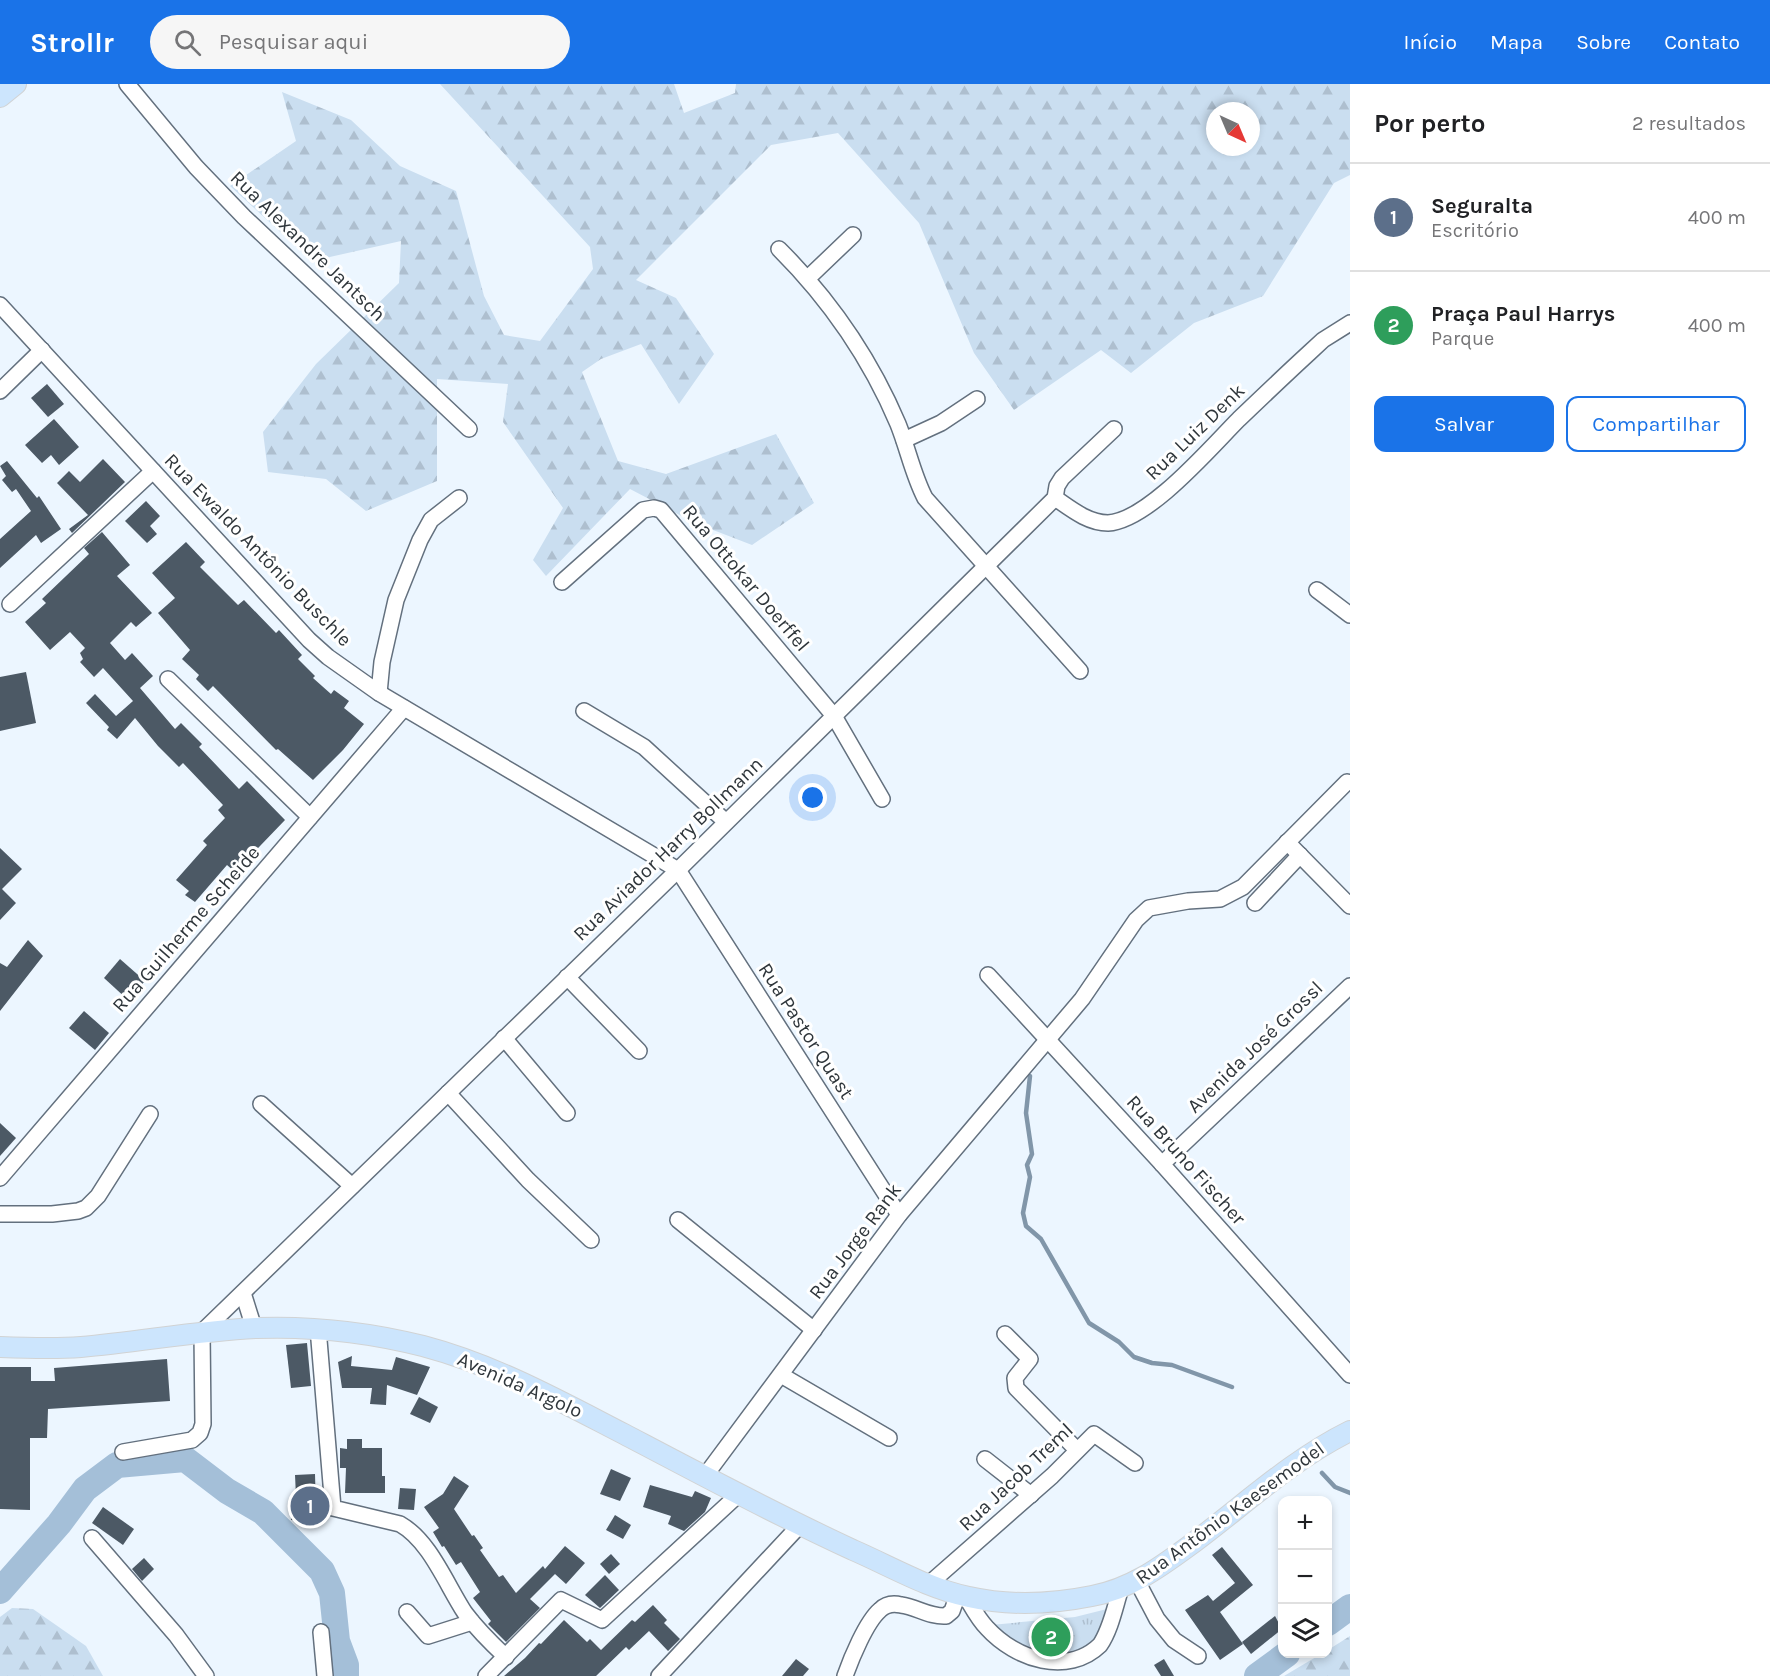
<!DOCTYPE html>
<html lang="pt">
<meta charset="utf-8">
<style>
:root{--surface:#fff;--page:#f6f6f6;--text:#202124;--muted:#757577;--line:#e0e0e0;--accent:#1a73e8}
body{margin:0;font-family:Karla,sans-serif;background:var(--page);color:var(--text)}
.controls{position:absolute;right:18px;bottom:18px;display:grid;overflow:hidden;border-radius:12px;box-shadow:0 3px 9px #0003}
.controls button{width:54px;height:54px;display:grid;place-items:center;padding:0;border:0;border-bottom:2px solid var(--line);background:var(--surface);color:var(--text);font:30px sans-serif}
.compass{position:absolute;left:1206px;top:18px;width:54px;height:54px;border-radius:50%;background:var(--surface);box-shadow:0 3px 9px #0003;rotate:136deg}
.you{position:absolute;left:813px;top:714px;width:21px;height:21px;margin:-15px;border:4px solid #fff;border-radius:50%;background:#1a73e8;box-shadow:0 0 0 9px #1a73e833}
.badge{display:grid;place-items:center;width:39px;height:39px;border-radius:50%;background:var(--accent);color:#fff;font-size:20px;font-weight:700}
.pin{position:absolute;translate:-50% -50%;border:3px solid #fff;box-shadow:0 2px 6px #0006}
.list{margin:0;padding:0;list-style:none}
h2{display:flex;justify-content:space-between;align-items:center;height:78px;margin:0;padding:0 24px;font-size:26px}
h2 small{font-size:20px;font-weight:400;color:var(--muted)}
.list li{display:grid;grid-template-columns:39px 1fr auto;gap:18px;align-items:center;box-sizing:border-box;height:108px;padding:0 24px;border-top:2px solid var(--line)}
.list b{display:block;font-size:22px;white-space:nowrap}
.list p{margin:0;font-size:20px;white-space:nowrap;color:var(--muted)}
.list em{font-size:20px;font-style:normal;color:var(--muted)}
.actions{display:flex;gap:12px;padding:18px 24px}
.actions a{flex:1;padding:14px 0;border:2px solid var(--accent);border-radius:12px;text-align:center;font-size:21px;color:var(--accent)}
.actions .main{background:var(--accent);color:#fff}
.icon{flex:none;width:33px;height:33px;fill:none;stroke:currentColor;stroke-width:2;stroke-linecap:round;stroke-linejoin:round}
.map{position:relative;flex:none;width:1350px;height:1592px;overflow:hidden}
header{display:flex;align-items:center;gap:36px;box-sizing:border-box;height:84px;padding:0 30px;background:var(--accent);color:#fff}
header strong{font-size:28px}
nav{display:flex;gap:33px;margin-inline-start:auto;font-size:21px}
.search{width:420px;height:54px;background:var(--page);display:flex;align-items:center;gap:15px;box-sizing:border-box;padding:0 21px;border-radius:33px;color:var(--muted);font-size:22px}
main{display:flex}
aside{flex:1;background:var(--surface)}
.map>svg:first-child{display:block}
</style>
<header>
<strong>Strollr</strong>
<div class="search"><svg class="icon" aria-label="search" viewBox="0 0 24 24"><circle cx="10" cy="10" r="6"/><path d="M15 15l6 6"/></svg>Pesquisar aqui</div>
<nav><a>Início</a><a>Mapa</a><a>Sobre</a><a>Contato</a></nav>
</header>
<main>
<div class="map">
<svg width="1350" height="1592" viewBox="0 0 1350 1592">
<defs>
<pattern id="forest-firs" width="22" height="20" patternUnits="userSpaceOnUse" patternTransform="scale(1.5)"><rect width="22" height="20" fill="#cadef0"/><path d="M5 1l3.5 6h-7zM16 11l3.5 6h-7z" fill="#aebfcf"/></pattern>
<pattern id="park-tufts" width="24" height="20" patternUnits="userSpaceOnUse" patternTransform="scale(1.5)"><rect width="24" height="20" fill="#cadef0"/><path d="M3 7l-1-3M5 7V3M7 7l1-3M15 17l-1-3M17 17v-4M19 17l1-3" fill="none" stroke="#aebfcf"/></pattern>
</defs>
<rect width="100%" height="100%" fill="#ecf6ff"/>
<g fill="url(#forest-firs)" fill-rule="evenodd">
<path d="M440,0h234l10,29 51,-20 1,-9h614v91l-16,8 -71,113 -69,27 -63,50 -30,-23 -87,60 -40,-57 -55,-130 -81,-90 -67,12 -135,135 40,18 38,56 -35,50 -38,-60 -40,15 -19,13 36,89 48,13 110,-40 38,69 -62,42 -57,-22 -65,-34 -84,87 -13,-16 30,-52 -60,-86 5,-38 -71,-5v102l-71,30 -40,-32 -58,-7 -5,-40 53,-68 83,-81 2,-42 -89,20 -82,-75 66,-45 -14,-49 69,28 49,46 56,25 28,105 20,39 36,6 53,-72 -3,-22zM1215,27h36v36h-36z"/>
<polygon points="12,1524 33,1525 86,1562 103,1592 0,1592 0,1533"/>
<polygon points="1350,1552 1350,1592 1284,1592 1321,1570 1328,1570 1328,1566"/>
</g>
<path fill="url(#park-tufts)" d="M1107,1525c-7,24 -10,37 -32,51l-43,-5 -41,-30 84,-8z"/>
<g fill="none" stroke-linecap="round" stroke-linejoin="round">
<g stroke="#8196a9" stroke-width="4.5">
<polyline points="1030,992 1026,1029 1032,1070 1027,1081 1030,1093 1023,1129 1026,1142 1041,1155 1089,1239 1119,1258 1134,1273 1152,1279 1172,1281 1232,1303"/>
<polyline points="1322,1389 1335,1403 1350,1409"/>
</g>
<g stroke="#a4bfd8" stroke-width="26">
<polyline points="0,1507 59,1440 85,1405 117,1381 185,1375 227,1407 263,1428 322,1487 332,1509 337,1557 346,1581 346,1592"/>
<polyline points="1328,1539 1350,1523"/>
<polyline points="1257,1592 1287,1570"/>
</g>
</g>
<g fill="#4c5965">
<polygon points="47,300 64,320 48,333 31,314"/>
<polygon points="54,335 79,363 59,381 51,371 42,379 25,361"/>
<polygon points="103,375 125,398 72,449 69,445 88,431 57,399 69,387 80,398"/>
<polygon points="7,377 37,414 39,412 61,445 41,459 36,451 0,484 0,455 31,427 16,405 12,408 2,396 6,392 0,382"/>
<polygon points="146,417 160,432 150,442 157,450 147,459 125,437"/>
<polygon points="102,448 130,481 117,492 152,529 136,543 131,538 110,559 125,576 132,569 153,592 140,604 175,645 181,639 202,660 199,663 239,705 247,697 285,736 235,788 227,781 195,818 185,811 189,807 176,796 207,761 203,757 225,734 218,726 223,721 183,679 179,683 158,662 135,634 117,655 107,646 109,643 86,619 95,610 116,632 133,617 103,584 94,593 80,578 83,575 80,569 85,564 70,548 50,566 25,538 46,519 42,515 89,470 84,464"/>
<polygon points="186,458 205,478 200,483 238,521 244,516 276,549 279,546 302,571 298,575 315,592 313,594 331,610 334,606 349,617 344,624 364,640 343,666 313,696 278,665 276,666 213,602 208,607 196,595 199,591 182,575 190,566 158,529 175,514 152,489"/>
<polygon points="26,588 36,639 0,647 0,593"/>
<polygon points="0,764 22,785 2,805 16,819 0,836"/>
<polygon points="28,856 43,872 0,927 0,879 7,883"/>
<polygon points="120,875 145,897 128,916 104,894"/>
<polygon points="84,927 109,949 95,966 69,944"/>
<polygon points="0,1039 16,1054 0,1072"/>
<polygon points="307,1259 311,1302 291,1304 286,1261"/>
<polygon points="352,1272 351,1282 392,1286 396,1273 430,1283 417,1311 387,1301 386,1321 370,1320 372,1304 342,1304 338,1278"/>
<polygon points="167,1275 170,1317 48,1325 47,1354 30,1354 30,1426 0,1425 0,1283 31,1283 31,1297 55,1297 54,1284"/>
<polygon points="419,1313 438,1323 430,1339 410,1330"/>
<polygon points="347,1355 362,1355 362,1364 382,1364 382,1392 385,1392 385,1409 345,1409 346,1384 340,1384 340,1364 347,1365"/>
<polygon points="611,1385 631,1394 620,1417 600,1410"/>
<polygon points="315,1390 316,1427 310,1427 310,1435 291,1436 291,1412 296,1412 295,1391"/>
<polygon points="454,1392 469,1402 454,1425 472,1452 474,1451 483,1464 480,1466 499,1493 503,1491 516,1509 543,1482 545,1485 565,1462 585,1479 566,1500 555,1490 530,1515 540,1524 506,1558 488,1540 491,1537 473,1514 480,1508 461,1478 456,1481 444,1462 442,1463 433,1448 439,1444 424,1423 443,1410"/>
<polygon points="650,1401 692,1413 695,1407 711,1414 705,1428 684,1447 668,1440 671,1432 643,1423"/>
<polygon points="400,1404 416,1405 414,1426 398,1425"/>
<polygon points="103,1423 134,1445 123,1461 92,1439"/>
<polygon points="615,1431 631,1441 623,1455 606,1446"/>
<polygon points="1222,1463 1253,1501 1220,1528 1243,1560 1220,1576 1185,1526 1208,1511 1213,1517 1235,1499 1212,1471"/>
<polygon points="611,1470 620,1480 609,1490 600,1480"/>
<polygon points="144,1474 154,1485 142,1497 132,1485"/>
<polygon points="605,1491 619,1506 600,1524 585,1511"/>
<polygon points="653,1521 667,1536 664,1539 680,1555 668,1567 649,1547 629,1566 626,1563 596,1592 504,1592 525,1574 539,1559 541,1560 564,1536 587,1558 590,1555 601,1566 632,1536 635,1538"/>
<polygon points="1275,1532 1282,1545 1251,1570 1242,1558"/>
<polygon points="796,1575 809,1585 803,1592 782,1592"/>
<polygon points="1164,1575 1174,1592 1161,1592 1154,1581"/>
</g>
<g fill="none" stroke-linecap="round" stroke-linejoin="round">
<defs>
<g id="minor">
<polyline points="127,0 196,83 244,133 469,345"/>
<path d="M779,165c50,50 91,109 119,175 10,25 15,51 27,74l155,173"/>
<polyline points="808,194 853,151"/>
<polyline points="0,221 309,556 328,573 379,609 678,786 899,1131"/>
<polyline points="0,307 42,266"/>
<polyline points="904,356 941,339 977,315"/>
<path d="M1055,414c16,11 33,25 53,25 40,-2 103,-76 131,-104 23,-22 46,-44 70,-66l14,-13 27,-17"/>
<polyline points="562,498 643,426 654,424 661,426 834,632 882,715"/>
<polyline points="1317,506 1350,531"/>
<polyline points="10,520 153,387"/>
<polyline points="168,595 310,733"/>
<polyline points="379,609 382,578 396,516 420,456 431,436 459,414"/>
<polyline points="584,627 644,663 726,738"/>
<polyline points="1287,758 1350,822"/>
<polyline points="1255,819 1300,771"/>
<polyline points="988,891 1162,1080 1350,1291"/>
<polyline points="567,893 639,967"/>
<polyline points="504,954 567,1029"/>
<polyline points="448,1009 528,1096 591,1156"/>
<polyline points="261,1020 352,1102"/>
<polyline points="1162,1080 1350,902"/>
<polyline points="0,1094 404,624"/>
<polyline points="0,1130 52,1130 78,1127 86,1124 98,1112 150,1030"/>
<polyline points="678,1136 814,1246"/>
<polyline points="243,1209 254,1244"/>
<path d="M318,1244l15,180 67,16c30,17 46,60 65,89 12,16 26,30 41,44"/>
<polyline points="1005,1250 1030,1275 1015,1294 1016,1304 1077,1366"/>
<polyline points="781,1291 889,1354"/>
<polyline points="123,1368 192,1356 200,1349 203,1340 202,1248 678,786 1055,414 1057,402 1062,394 1114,345"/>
<polyline points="985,1375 1031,1411"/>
<polyline points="705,1392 899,1131 1082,915 1136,836 1149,824 1188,817 1220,815 1243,803 1347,698"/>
<polyline points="92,1454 176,1551 206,1592"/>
<polyline points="1137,1497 1157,1535 1174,1556 1198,1572"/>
<polyline points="929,1500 1052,1392 1094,1350 1135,1379"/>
<path d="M966,1513c6,10 12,22 21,31 29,32 81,48 113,17 11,-16 15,-39 21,-57"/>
<polyline points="407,1528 428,1552 472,1538"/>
<polyline points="321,1548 325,1592"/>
<polyline points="486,1592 561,1516 602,1536 739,1410"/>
<polyline points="659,1592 800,1441"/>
<path d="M845,1592c6,-17 21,-54 35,-66 6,-6 13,-7 21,-5 16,2 28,12 45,11l6,-5 6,-17"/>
</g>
<g id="major">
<polyline points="0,13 16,0"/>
<path d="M0,1263c27,1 54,2 81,0 58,-5 116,-16 175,-19 57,-2 112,4 167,18 72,19 135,54 201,88 76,40 151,80 229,116 37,16 76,39 116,47 40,9 83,7 123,-1 38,-7 67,-28 97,-50 53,-39 102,-86 161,-115"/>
</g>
</defs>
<use href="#minor" stroke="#63707e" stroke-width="18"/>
<use href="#major" stroke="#d1d3d4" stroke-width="22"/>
<use href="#minor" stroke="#fff" stroke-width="15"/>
<use href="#major" stroke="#cce5fd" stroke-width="20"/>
</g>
<g text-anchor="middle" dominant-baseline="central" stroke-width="6" stroke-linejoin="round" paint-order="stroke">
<g font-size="20" fill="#2f363b" stroke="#fff">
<text transform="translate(308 162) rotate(44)">Rua Alexandre Jantsch</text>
<text transform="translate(1195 348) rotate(-44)">Rua Luiz Denk</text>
<text transform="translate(258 466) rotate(46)">Rua Ewaldo Antônio Buschle</text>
<text transform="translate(746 494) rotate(50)">Rua Ottokar Doerffel</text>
<text transform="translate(668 765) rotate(-44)">Rua Aviador Harry Bollmann</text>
<text transform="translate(186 845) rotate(-49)">Rua Guilherme Scheide</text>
<text transform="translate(806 947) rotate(57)">Rua Pastor Quast</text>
<text transform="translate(1255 963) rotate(-44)">Avenida José Grossl</text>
<text transform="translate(1186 1076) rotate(48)">Rua Bruno Fischer</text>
<text transform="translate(855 1157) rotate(-53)">Rua Jorge Rank</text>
<text transform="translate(520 1301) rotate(24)">Avenida Argolo</text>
<text transform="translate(1016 1393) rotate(-43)">Rua Jacob Treml</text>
<text transform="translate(1230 1429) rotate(-36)">Rua Antônio Kaesemodel</text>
</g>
</g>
</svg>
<div class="controls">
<button>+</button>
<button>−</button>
<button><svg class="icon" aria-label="layers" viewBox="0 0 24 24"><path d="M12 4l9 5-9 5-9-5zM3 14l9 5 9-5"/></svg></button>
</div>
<svg class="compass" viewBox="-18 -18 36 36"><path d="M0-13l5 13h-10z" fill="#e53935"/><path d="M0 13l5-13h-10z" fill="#757577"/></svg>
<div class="you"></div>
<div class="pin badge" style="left:310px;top:1422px;background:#5c6f8a">1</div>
<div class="pin badge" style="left:1051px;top:1553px;background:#2e9e5b">2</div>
</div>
<aside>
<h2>Por perto<small>2 resultados</small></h2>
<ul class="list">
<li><span class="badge" style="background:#5c6f8a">1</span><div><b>Seguralta</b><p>Escritório</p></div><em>400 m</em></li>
<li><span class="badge" style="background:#2e9e5b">2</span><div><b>Praça Paul Harrys</b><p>Parque</p></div><em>400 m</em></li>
</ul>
<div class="actions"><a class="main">Salvar</a><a>Compartilhar</a></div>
</aside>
</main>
